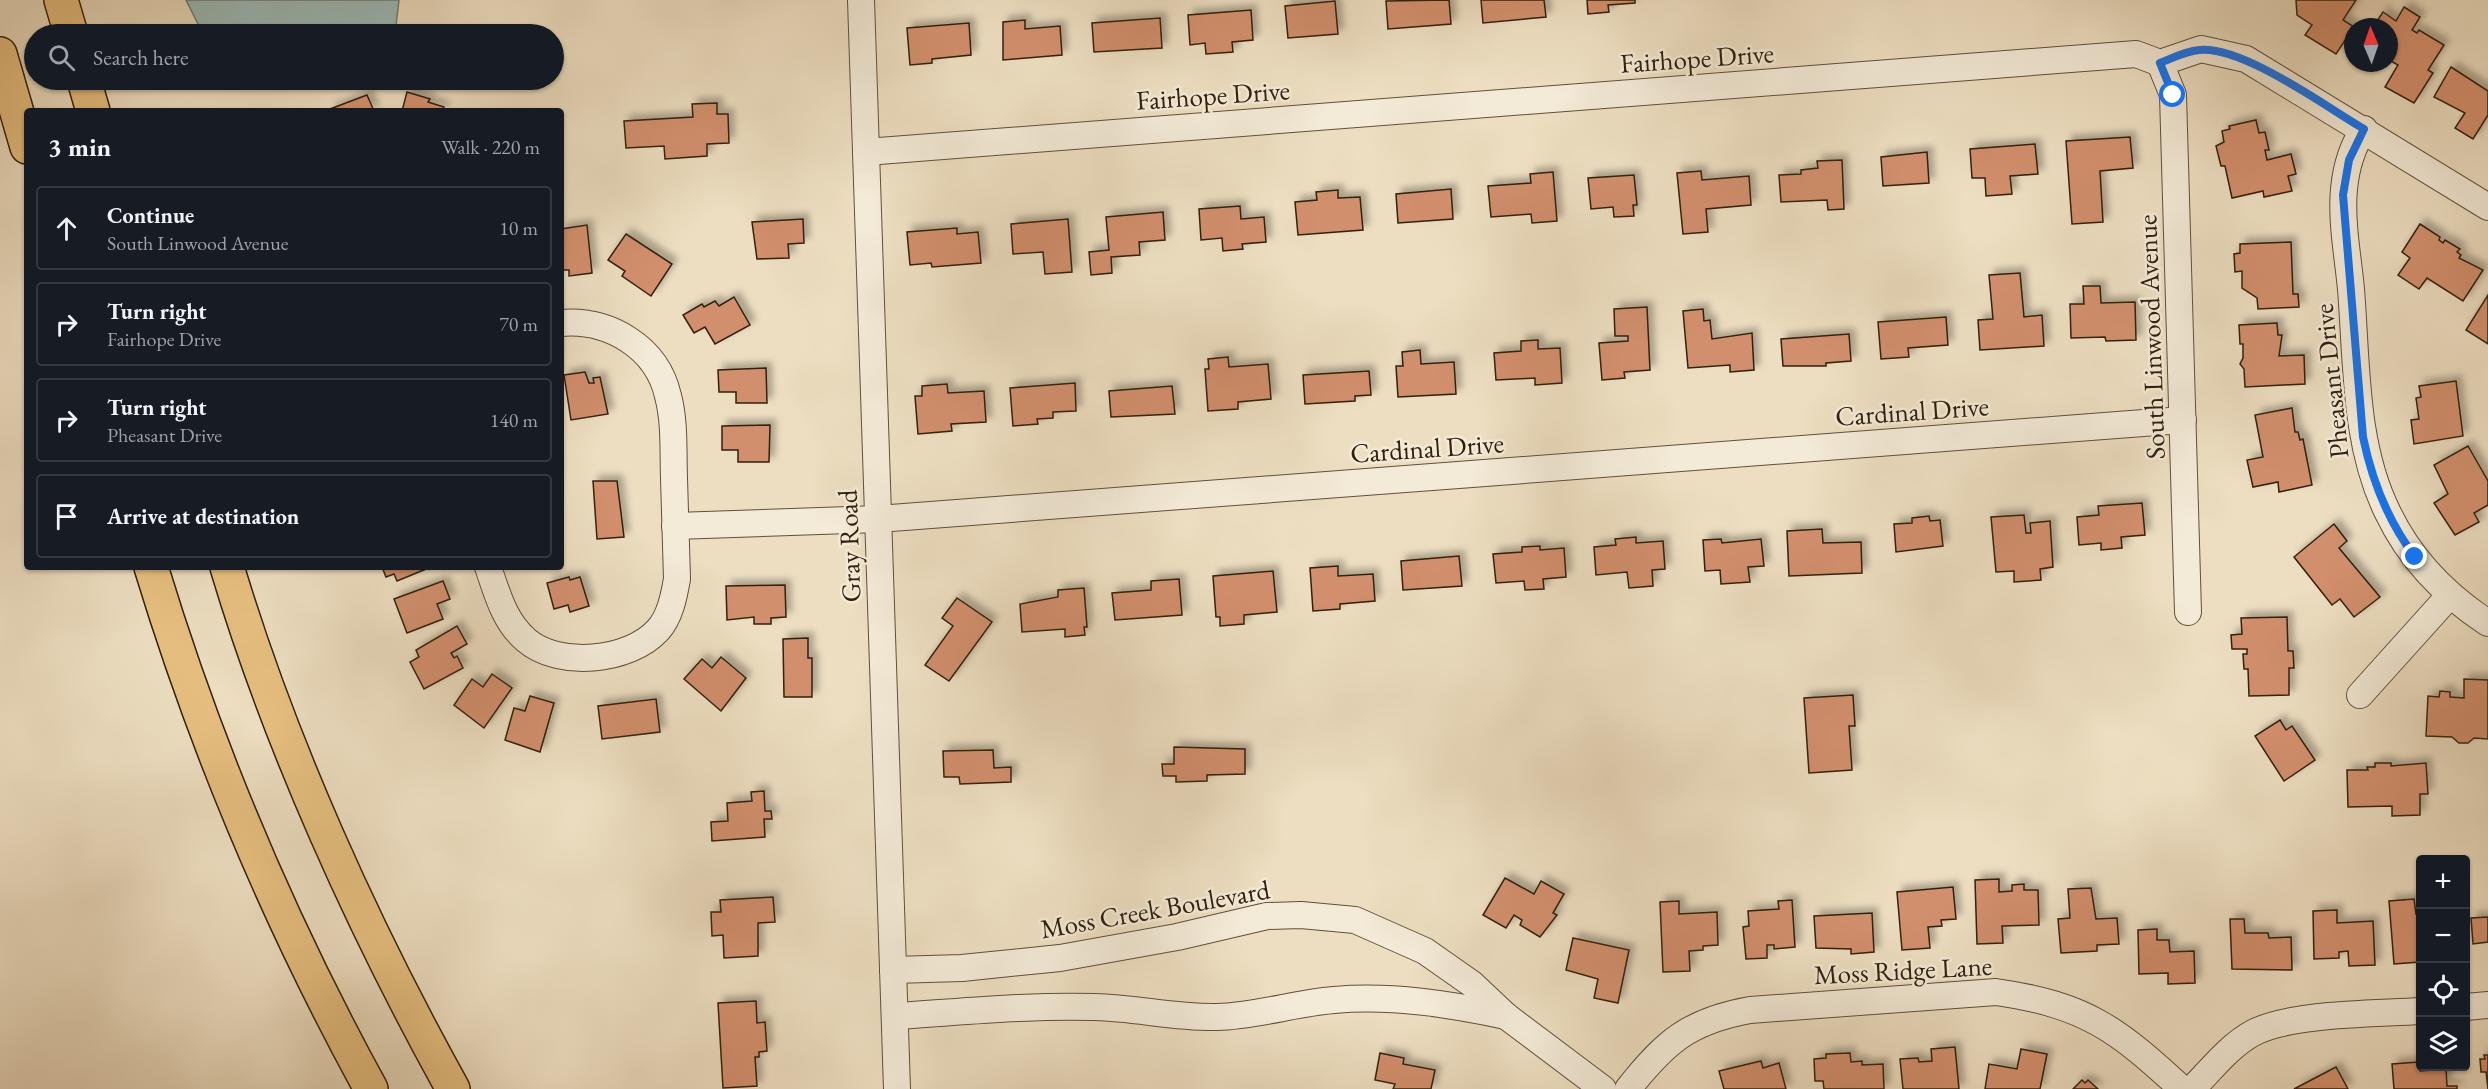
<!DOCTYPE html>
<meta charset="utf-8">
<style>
:root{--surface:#171b24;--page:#20242c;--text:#f1f3f6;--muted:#9ea1a6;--line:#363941}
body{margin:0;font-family:"EB Garamond",serif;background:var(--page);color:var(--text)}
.controls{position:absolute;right:18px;bottom:18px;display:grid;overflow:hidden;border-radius:6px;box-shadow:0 2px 4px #0004}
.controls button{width:54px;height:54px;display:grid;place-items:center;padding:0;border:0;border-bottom:2px solid var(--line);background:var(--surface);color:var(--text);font:30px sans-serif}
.compass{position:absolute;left:2344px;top:18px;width:54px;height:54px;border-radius:50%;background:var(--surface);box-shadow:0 2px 4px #0004;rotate:358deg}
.stop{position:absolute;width:18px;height:18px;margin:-14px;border:4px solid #1a73e8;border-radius:50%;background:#fff}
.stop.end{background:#1a73e8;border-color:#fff;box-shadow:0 2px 6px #0008}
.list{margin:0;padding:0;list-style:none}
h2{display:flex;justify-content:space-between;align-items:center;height:78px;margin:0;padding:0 24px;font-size:26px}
h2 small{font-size:20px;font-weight:400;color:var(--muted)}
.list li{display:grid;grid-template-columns:39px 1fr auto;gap:18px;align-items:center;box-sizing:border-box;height:84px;margin:0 12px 12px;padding:0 12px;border:2px solid var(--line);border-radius:6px}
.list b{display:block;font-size:22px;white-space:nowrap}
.list p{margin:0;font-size:20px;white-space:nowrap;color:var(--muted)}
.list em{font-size:20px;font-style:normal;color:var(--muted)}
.icon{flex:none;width:33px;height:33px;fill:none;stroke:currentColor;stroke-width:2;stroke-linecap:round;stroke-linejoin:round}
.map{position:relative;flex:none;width:2488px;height:1089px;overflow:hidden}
.search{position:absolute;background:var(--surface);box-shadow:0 2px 4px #0004;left:24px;top:24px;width:540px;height:66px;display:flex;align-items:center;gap:15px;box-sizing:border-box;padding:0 21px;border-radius:33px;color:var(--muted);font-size:22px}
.panel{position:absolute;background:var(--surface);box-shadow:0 2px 4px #0004;left:24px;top:108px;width:540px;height:462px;border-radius:6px}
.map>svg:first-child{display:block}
</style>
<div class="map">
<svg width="2488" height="1089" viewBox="0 0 2488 1089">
<defs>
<filter id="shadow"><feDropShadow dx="5.5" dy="-5.5" stdDeviation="3" flood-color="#0004"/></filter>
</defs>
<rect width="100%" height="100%" fill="#eddec1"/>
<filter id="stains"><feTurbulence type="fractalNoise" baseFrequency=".00333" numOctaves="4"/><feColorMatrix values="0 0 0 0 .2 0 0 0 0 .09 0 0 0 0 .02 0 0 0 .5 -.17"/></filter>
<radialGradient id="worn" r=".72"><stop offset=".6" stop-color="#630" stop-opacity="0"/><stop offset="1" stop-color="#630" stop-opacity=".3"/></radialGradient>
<polygon fill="#9bbbba" stroke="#717d75" stroke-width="1.5" points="186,0 399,0 395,34 203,34"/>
<g fill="#d28f6d" stroke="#31200d" stroke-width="1.5" filter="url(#shadow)">
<polygon points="1449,0 1451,24 1388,29 1386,1"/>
<polygon points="1481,0 1544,0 1546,17 1483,23"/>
<polygon points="1587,0 1635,0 1635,3 1608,5 1609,12 1588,14"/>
<polygon points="2296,0 2356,0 2343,20 2354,27 2336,54 2305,35 2312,25 2297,15"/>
<polygon points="1335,1 1338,34 1288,38 1285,6"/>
<polygon points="2404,7 2420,17 2412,30 2417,33 2419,30 2444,45 2428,70 2433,73 2414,103 2385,87 2398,65 2389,60 2389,27 2373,27 2383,12 2396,21"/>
<polygon points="1251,10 1253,40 1232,42 1233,52 1206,54 1205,43 1190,45 1188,15"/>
<polygon points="1160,18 1162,48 1094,52 1092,23"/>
<polygon points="1025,20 1025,29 1060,26 1062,55 1003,60 1003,22"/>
<polygon points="969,23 971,55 932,59 932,63 910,65 907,28"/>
<polygon points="2451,67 2488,91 2488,115 2473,139 2455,128 2465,113 2434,97"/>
<polygon points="407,92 430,99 428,102 444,107 443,111 402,111"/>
<polygon points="367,95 374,111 331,111 330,109"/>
<polygon points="717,103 717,114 728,114 729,143 707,144 707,156 665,159 664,146 626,148 624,121 693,117 692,104"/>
<polygon points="2256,120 2259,133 2265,132 2269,150 2265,150 2267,160 2291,154 2296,174 2288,176 2292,191 2264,197 2263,191 2232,198 2225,166 2221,166 2216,146 2224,142 2222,131 2230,129 2229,126"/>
<polygon points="2130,137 2133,168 2100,171 2103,222 2072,224 2066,141"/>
<polygon points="2035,144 2038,174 2010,176 2012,194 1986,196 1985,178 1972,178 1970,149"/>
<polygon points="1927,152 1929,183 1883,186 1881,157"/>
<polygon points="1842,160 1844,209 1828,210 1827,200 1781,202 1779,175 1801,174 1801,170 1818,168 1817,161"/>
<polygon points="1701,171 1702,180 1749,176 1751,205 1706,209 1708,232 1683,234 1677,173"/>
<polygon points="1553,172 1557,221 1532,223 1531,214 1491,217 1488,186 1531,183 1530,174"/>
<polygon points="1634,175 1637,205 1633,205 1634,216 1614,217 1613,207 1591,209 1588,178"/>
<polygon points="1451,189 1453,219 1398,223 1396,194"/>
<polygon points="1338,190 1338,198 1360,197 1363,230 1298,235 1295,202 1317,200 1316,192"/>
<polygon points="1240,206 1241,219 1264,217 1266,242 1242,244 1243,249 1223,251 1222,238 1201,240 1199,209"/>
<polygon points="1163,212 1165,240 1139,242 1140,255 1111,257 1112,273 1091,275 1089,252 1109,250 1106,217"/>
<polygon points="803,219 804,243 788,244 789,258 757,259 752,222"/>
<polygon points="1068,219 1072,272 1045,274 1043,252 1013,254 1011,224"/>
<polygon points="2420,224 2440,237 2439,240 2443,243 2445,240 2460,249 2457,252 2461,255 2459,258 2483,270 2463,301 2427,278 2419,289 2398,275 2410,258 2402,252"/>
<polygon points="587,225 592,273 569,276 569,270 561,270 561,229"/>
<polygon points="957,228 957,234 978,232 981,263 932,267 931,263 910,265 907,232"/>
<polygon points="626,234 672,264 651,296 622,276 625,271 608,260"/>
<polygon points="2291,242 2293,294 2298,294 2299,307 2258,309 2257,298 2242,288 2242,271 2235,272 2234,254 2240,253 2240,244"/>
<polygon points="2020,273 2024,317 2042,315 2044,346 1980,350 1978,320 1993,319 1989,275"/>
<polygon points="2083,286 2100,286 2101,303 2135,302 2136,340 2106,341 2105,337 2071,338 2070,304 2084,304"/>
<polygon points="2488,295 2488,344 2466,330"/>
<polygon points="734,297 750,325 715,344 705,327 694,333 683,315 702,304 704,307 715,301 719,306"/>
<polygon points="1647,307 1650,370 1624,372 1625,378 1602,380 1599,343 1628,341 1628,336 1615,336 1614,309"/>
<polygon points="1703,309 1704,321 1710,320 1712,339 1752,333 1754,370 1730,372 1730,365 1688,368 1683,311"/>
<polygon points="1946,317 1948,345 1908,348 1909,357 1881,359 1878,322"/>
<polygon points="2277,323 2278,335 2282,335 2279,356 2304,355 2305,384 2245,387 2244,369 2240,364 2243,358 2243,344 2240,344 2239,325"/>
<polygon points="1849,334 1851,361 1826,363 1826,366 1783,366 1781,339"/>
<polygon points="1538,340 1538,349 1560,348 1562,383 1535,385 1535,378 1496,380 1494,353 1521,351 1521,341"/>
<polygon points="1420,350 1421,364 1454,362 1456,394 1398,397 1396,366 1403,366 1402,352"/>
<polygon points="1228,357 1229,367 1268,364 1271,399 1238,402 1238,409 1208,411 1205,369 1209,369 1208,359"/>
<polygon points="766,368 767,403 736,403 736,392 719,392 718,370"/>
<polygon points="1369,371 1371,395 1355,396 1355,401 1305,404 1303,375"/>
<polygon points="585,372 589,383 594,383 593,378 600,377 608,414 571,420 564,375"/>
<polygon points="2456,381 2463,436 2414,444 2411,420 2419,419 2416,398 2421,397 2419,386"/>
<polygon points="1075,383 1076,411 1053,412 1053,418 1037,419 1038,424 1013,426 1010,388"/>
<polygon points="947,384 948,393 984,391 986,422 951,424 952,431 918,434 915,396 922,396 922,386"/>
<polygon points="1172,386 1175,414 1111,417 1109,391"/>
<polygon points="2292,408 2295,432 2298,432 2300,440 2303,439 2312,485 2279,492 2278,482 2253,487 2247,460 2263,457 2255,415"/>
<polygon points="770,425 769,462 738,462 738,450 722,450 722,426"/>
<polygon points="2468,446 2488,481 2488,505 2474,513 2479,522 2455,535 2434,503 2448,494 2434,465"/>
<polygon points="593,481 617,481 624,537 597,539"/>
<polygon points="2142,503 2145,535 2121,537 2122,548 2101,550 2101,543 2079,545 2077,517 2099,515 2098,506"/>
<polygon points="2024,515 2026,533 2031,533 2030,523 2050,521 2053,567 2040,569 2041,580 2014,582 2014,571 1996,572 1991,517"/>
<polygon points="1929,516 1930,521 1940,520 1943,546 1896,552 1894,524 1912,523 1912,518"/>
<polygon points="2334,524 2347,541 2339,548 2380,597 2354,617 2340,599 2332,605 2294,557"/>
<polygon points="1822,529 1823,543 1861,542 1862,573 1789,576 1787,531"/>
<polygon points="1636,537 1636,543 1663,541 1665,569 1652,570 1653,586 1629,588 1627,572 1596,575 1594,547 1616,545 1615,539"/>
<polygon points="1721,539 1722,543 1761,539 1764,566 1748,567 1750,582 1721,584 1720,570 1705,571 1703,540"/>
<polygon points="1540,546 1540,550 1564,548 1566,577 1543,579 1544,589 1525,590 1524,581 1496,583 1493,554 1522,552 1522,547"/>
<polygon points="1459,556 1462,586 1403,590 1401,561"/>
<polygon points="1338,566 1338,576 1373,574 1375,601 1340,604 1340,609 1313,611 1310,568"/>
<polygon points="382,567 425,567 426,569 397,581 394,574 386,577"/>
<polygon points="1273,571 1277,612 1244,615 1244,624 1220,626 1220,617 1216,617 1213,576"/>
<polygon points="569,577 570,580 580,577 589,606 570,612 568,605 554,609 547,583"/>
<polygon points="1179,579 1182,615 1115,620 1112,593 1151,590 1151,581"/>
<polygon points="443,581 450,599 437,604 443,619 407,633 394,599"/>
<polygon points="785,585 786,617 771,618 771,624 754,624 754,617 727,620 726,586"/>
<polygon points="1084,588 1087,627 1084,627 1085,635 1065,637 1065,629 1022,632 1020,604 1058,597 1058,590"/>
<polygon points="957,598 992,622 949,681 925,665 953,626 942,618"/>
<polygon points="2287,617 2288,651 2293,651 2294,668 2289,668 2289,695 2249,696 2248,669 2244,669 2243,654 2247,654 2247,649 2232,649 2231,635 2242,634 2241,618"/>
<polygon points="457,626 467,644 451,653 454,658 457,656 463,668 424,689 410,662 419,657 416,650"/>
<polygon points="808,638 808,658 812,658 812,697 784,697 783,639"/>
<polygon points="721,657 746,678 721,711 684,679 702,659 712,668"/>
<polygon points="492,674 512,688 484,728 454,705 472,679 483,687"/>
<polygon points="2464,679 2488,680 2488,739 2474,738 2468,743 2459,743 2452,737 2426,736 2428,696 2439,697 2440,691 2450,692 2450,697 2464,698"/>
<polygon points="1853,695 1855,726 1849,726 1852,770 1809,773 1804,698"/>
<polygon points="530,696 554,703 540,752 505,740 514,708 525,711"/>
<polygon points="656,699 660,732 602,739 598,706"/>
<polygon points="2280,720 2286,730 2292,726 2315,760 2284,781 2255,736"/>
<polygon points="1174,747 1245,749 1245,774 1207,775 1207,781 1176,782 1176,776 1163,776 1162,764 1174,764"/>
<polygon points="993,750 994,768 1011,767 1011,782 960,784 959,777 944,777 943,751"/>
<polygon points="2375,763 2391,763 2391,766 2426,763 2428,794 2420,794 2420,815 2392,816 2392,806 2348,807 2347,770 2368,770 2367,767 2375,767"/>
<polygon points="764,791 765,811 771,811 772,819 764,819 765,837 712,841 711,822 728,821 727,803 752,801 751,792"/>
<polygon points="1505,878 1534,894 1541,881 1564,894 1553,913 1557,915 1540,937 1520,925 1522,920 1514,915 1506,928 1483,915"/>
<polygon points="1999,879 1999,892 2012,891 2012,885 2024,884 2024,890 2038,890 2039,925 2002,926 2003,943 1977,944 1975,880"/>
<polygon points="1953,887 1956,919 1941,920 1942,926 1928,927 1930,948 1902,950 1897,892"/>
<polygon points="2091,888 2096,919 2117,918 2119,944 2097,945 2097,951 2061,953 2058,919 2070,918 2068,889"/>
<polygon points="773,897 775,922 758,923 758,956 724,958 723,935 712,936 711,912 721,912 720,900"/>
<polygon points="2414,899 2416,914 2420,914 2420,962 2394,964 2389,901"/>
<polygon points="1792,900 1795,947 1774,949 1774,945 1767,945 1767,958 1746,959 1743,927 1749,926 1748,911 1779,909 1778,901"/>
<polygon points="1679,901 1679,914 1717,912 1718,945 1703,946 1703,950 1689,951 1690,971 1663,972 1660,902"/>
<polygon points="2337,910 2337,923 2373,921 2375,965 2349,966 2348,951 2339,952 2339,958 2314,959 2313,911"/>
<polygon points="1872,913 1874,952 1851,954 1851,949 1816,948 1814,916"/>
<polygon points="2488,917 2488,942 2473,944 2471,918"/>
<polygon points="2230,919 2244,919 2245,933 2268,933 2269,938 2291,937 2292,970 2232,969"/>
<polygon points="2157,929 2157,940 2169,940 2170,952 2194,951 2195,983 2168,984 2168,973 2139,974 2138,930"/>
<polygon points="1573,938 1629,950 1618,1003 1594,998 1598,979 1566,970"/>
<polygon points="756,1001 757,1023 765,1022 767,1051 759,1052 759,1057 755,1057 757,1086 723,1088 718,1003"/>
<polygon points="1955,1047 1959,1089 1903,1089 1900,1059 1918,1058 1919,1062 1932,1061 1931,1049"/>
<polygon points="2021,1049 2047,1054 2040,1089 1985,1089 1989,1064 2017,1069"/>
<polygon points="1380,1053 1404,1058 1403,1064 1435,1070 1431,1089 1393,1089 1395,1084 1375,1080"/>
<polygon points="1850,1053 1851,1062 1862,1061 1862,1065 1883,1064 1884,1089 1824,1089 1823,1081 1815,1081 1814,1059 1826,1058 1826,1054"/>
<polygon points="2484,1055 2488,1055 2488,1089 2486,1072 2481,1072 2480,1059 2485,1059"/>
<polygon points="1761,1061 1763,1068 1779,1063 1786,1089 1724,1089 1719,1071"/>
<polygon points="2419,1062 2420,1071 2446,1069 2447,1086 2457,1086 2457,1089 2394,1089 2392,1064"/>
<polygon points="2336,1067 2348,1089 2294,1089"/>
<polygon points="2082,1080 2085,1083 2088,1080 2098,1089 2073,1089"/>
</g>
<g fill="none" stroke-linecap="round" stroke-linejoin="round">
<defs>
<g id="minor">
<polyline points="861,0 897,1089"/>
<polyline points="2160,63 2173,95 2188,612"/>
<path d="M2364,129c-12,18 -18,39 -20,60 -3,33 4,68 7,100 6,75 3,156 37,224 22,46 57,82 100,110"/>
<polyline points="866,152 2136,54 2160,63 2201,49 2246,59 2488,207"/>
<polyline points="675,526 878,519 2183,420"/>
<path d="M488,567c9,26 16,54 38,73 32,28 103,22 132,-10 12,-13 16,-34 19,-51 -1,-34 -2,-67 -3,-101 -1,-27 1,-56 -6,-82 -11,-49 -59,-77 -107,-73"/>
<polyline points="2360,695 2450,595"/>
<polyline points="893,970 962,968 1060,958 1177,937 1267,916 1301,915 1355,920 1425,951 1472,984 1506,1016 1603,1089"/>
<polyline points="2466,1007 2488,1005"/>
<path d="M895,1016c66,-4 133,-11 200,-9 41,1 81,11 122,10 40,-1 78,-14 117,-17 58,-5 116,4 172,16"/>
<path d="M1628,1089c37,-47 61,-68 122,-79l246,-18c90,13 121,37 186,97"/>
<path d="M2192,1089c19,-19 37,-43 61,-56 37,-20 123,-19 167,-22"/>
</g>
<g id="highway">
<polyline points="61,0 71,34"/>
<polyline points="0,54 27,147"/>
<polyline points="84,80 93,111"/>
<path d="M151,567c55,181 129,356 220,522"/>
<path d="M227,567c53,177 136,360 226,522"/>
</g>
</defs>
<use href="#minor" stroke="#60503a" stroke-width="28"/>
<use href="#highway" stroke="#31200d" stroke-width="36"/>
<use href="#minor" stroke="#f3ead7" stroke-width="26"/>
<use href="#highway" stroke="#e6bf80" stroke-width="33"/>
</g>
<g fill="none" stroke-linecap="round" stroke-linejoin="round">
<path stroke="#1a73e8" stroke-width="8" d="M2173,95l-13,-32c12,-5 26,-12 39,-13 43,-5 127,57 165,79l-15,31 -6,35 20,242c9,44 25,84 52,120"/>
</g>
<g text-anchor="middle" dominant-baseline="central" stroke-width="5" stroke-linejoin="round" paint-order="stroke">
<g font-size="27" fill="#31200d" stroke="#f3ead7">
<text transform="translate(1697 58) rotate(-4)">Fairhope Drive</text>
<text transform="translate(1213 95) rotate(-4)">Fairhope Drive</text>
<text transform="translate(2151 337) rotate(-92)">South Linwood Avenue</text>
<text transform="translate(2331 381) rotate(-96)">Pheasant Drive</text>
<text transform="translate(1912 411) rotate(-4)">Cardinal Drive</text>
<text transform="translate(1427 448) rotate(-4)">Cardinal Drive</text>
<text transform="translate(849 546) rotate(-92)">Gray Road</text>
<text transform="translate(1155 909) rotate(-10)">Moss Creek Boulevard</text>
<text transform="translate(1903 970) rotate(-3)">Moss Ridge Lane</text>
</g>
</g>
<rect width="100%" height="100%" filter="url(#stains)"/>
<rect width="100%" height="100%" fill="url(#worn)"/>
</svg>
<div class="controls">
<button>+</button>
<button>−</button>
<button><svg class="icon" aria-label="locate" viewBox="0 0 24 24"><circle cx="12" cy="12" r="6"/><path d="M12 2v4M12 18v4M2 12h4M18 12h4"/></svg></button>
<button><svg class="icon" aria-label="layers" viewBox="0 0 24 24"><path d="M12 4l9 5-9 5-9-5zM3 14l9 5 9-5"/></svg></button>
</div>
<svg class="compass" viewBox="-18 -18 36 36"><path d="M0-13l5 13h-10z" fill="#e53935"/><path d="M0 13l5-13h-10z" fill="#9ea1a6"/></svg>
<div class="stop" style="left:2173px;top:95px"></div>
<div class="stop end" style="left:2415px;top:557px"></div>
<div class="search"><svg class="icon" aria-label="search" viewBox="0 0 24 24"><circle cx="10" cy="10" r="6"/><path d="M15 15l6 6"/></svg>Search here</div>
<section class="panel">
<h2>3 min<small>Walk · 220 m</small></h2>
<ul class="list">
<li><svg class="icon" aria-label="ahead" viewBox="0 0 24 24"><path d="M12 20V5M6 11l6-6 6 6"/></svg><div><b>Continue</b><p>South Linwood Avenue</p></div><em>10 m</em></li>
<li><svg class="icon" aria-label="right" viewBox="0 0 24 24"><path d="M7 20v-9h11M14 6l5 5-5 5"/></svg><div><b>Turn right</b><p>Fairhope Drive</p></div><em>70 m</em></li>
<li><svg class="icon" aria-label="right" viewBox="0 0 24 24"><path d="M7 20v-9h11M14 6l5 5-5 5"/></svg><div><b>Turn right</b><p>Pheasant Drive</p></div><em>140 m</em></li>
<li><svg class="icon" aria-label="arrive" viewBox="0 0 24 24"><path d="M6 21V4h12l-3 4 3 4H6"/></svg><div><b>Arrive at destination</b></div></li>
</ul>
</section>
</div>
